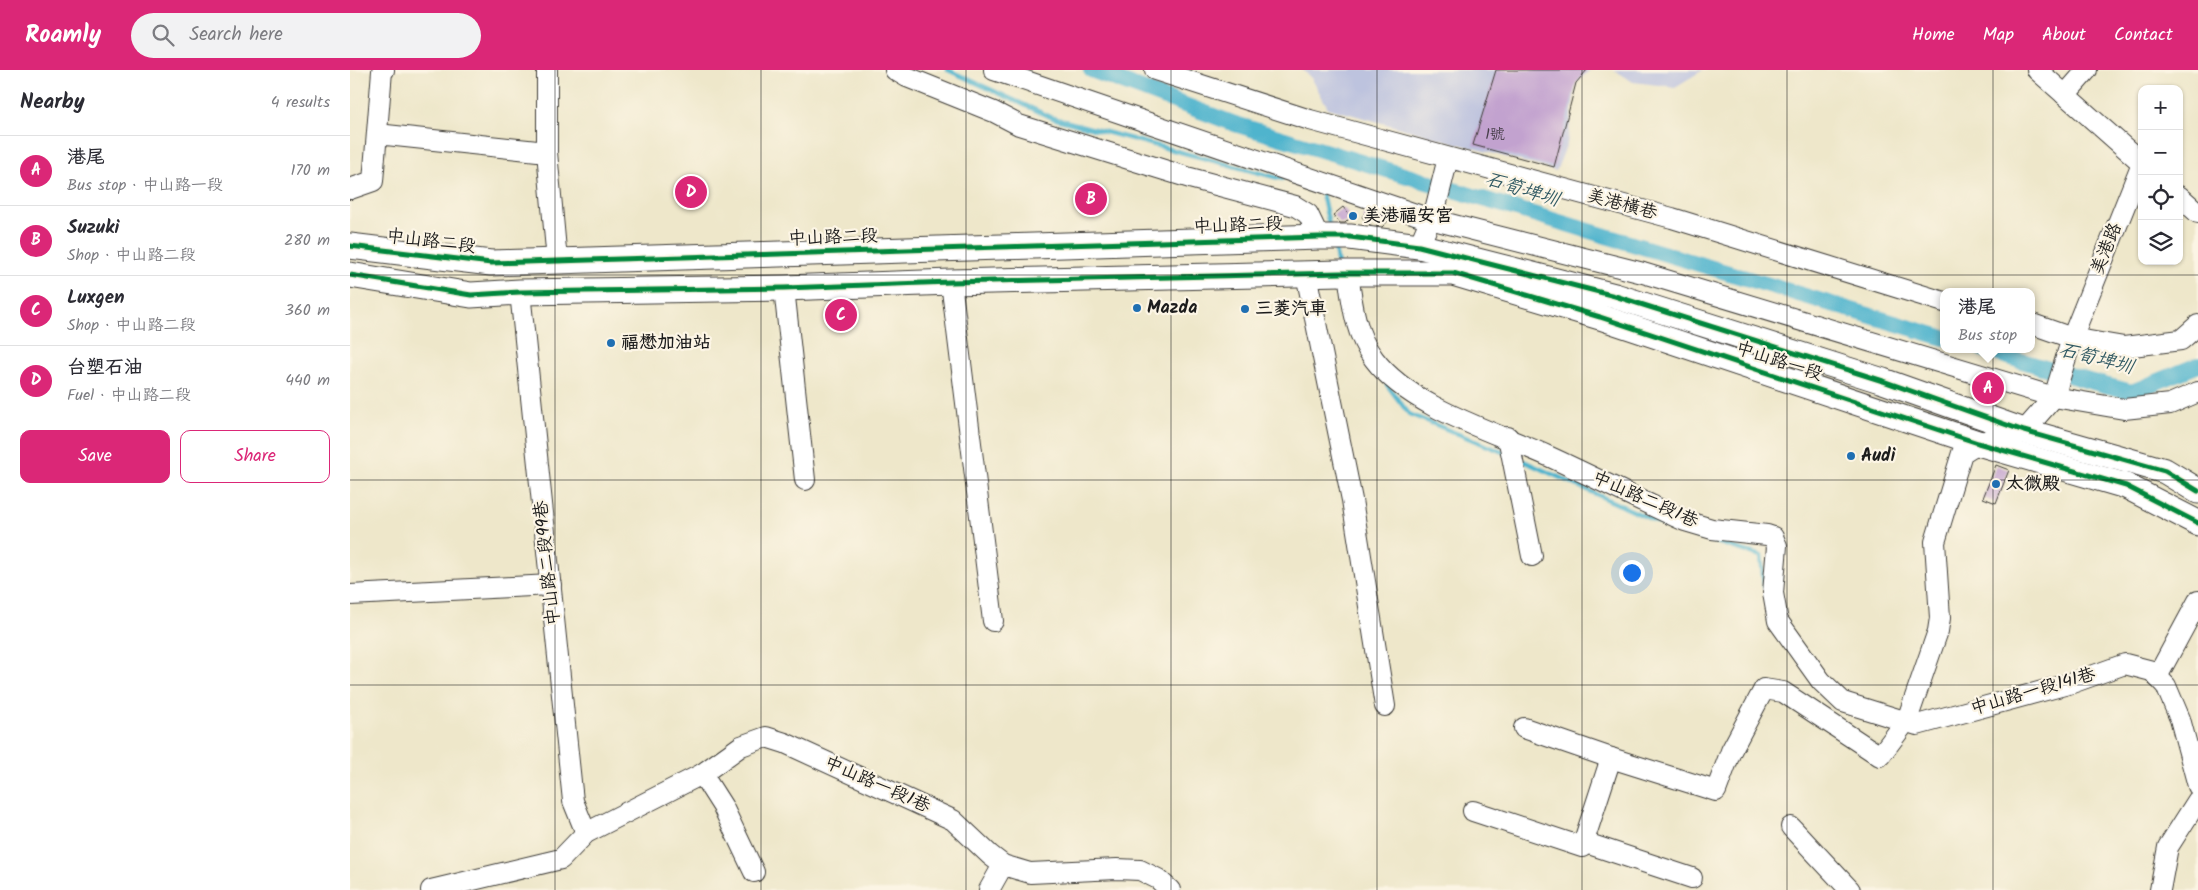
<!DOCTYPE html>
<meta charset="utf-8">
<style>
:root{--surface:#fff;--page:#f2f2f3;--text:#2b2b33;--muted:#7c7c81;--line:#e1e1e2;--accent:#db2777}
body{margin:0;font-family:Kalam,"LXGW WenKai TC",sans-serif;background:var(--page);color:var(--text)}
.controls{position:absolute;right:15px;top:15px;display:grid;overflow:hidden;border-radius:10px;box-shadow:0 1px 4px #0004}
.controls button{width:45px;height:45px;display:grid;place-items:center;padding:0;border:0;border-bottom:1px solid var(--line);background:var(--surface);color:var(--text);font:25px sans-serif}
.you{position:absolute;left:1281px;top:502px;width:18px;height:18px;margin:-12px;border:4px solid #fff;border-radius:50%;background:#1a73e8;box-shadow:0 0 0 8px #1a73e833}
.badge{display:grid;place-items:center;width:32px;height:32px;border-radius:50%;background:var(--accent);color:#fff;font-size:16px;font-weight:700}
.pin{position:absolute;translate:-50% -50%;border:2px solid #fff;box-shadow:0 1px 5px #0006}
.popup{position:absolute;left:1590px;top:218px;width:95px;height:65px;box-sizing:border-box;display:grid;place-content:center;border-radius:10px;background:var(--surface);filter:drop-shadow(0 1px 4px #0005);font-size:16px;white-space:nowrap;color:var(--muted)}
.popup b{font-size:19px;color:var(--text)}
.popup::after{content:'';position:absolute;left:50%;top:100%;margin-left:-10px;border:10px solid transparent;border-top-color:var(--surface)}
.list{margin:0;padding:0;list-style:none}
h2{display:flex;justify-content:space-between;align-items:center;height:65px;margin:0;padding:0 20px;font-size:21px}
h2 small{font-size:16px;font-weight:400;color:var(--muted)}
.list li{display:grid;grid-template-columns:32px 1fr auto;gap:15px;align-items:center;box-sizing:border-box;height:70px;padding:0 20px;border-top:1px solid var(--line)}
.list b{display:block;font-size:19px;white-space:nowrap}
.list p{margin:0;font-size:16px;white-space:nowrap;color:var(--muted)}
.list em{font-size:16px;font-style:normal;color:var(--muted)}
.actions{display:flex;gap:10px;padding:15px 20px}
.actions a{flex:1;padding:11px 0;border:1px solid var(--accent);border-radius:10px;text-align:center;font-size:18px;color:var(--accent)}
.actions .main{background:var(--accent);color:#fff}
.icon{flex:none;width:28px;height:28px;fill:none;stroke:currentColor;stroke-width:2;stroke-linecap:round;stroke-linejoin:round}
.map{position:relative;flex:none;width:1848px;height:820px;overflow:hidden}
header{display:flex;align-items:center;gap:30px;box-sizing:border-box;height:70px;padding:0 25px;background:var(--accent);color:#fff}
header strong{font-size:24px}
nav{display:flex;gap:28px;margin-inline-start:auto;font-size:18px}
.search{width:350px;height:45px;background:var(--page);display:flex;align-items:center;gap:12px;box-sizing:border-box;padding:0 18px;border-radius:28px;color:var(--muted);font-size:19px}
main{display:flex}
aside{flex:1;background:var(--surface)}
.map>svg:first-child{display:block}
</style>
<header>
<strong>Roamly</strong>
<div class="search"><svg class="icon" aria-label="search" viewBox="0 0 24 24"><circle cx="10" cy="10" r="6"/><path d="M15 15l6 6"/></svg>Search here</div>
<nav><a>Home</a><a>Map</a><a>About</a><a>Contact</a></nav>
</header>
<main>
<aside>
<h2>Nearby<small>4 results</small></h2>
<ul class="list">
<li><span class="badge">A</span><div><b>港尾</b><p>Bus stop · 中山路一段</p></div><em>170 m</em></li>
<li><span class="badge">B</span><div><b>Suzuki</b><p>Shop · 中山路二段</p></div><em>280 m</em></li>
<li><span class="badge">C</span><div><b>Luxgen</b><p>Shop · 中山路二段</p></div><em>360 m</em></li>
<li><span class="badge">D</span><div><b>台塑石油</b><p>Fuel · 中山路二段</p></div><em>440 m</em></li>
</ul>
<div class="actions"><a class="main">Save</a><a>Share</a></div>
</aside>
<div class="map">
<svg width="1848" height="820" viewBox="0 0 1848 820">
<rect width="100%" height="100%" fill="#fcf5e5"/>
<filter id="ink" filterUnits="userSpaceOnUse"><feTurbulence type="fractalNoise" baseFrequency=".02" numOctaves="2"/><feDisplacementMap in="SourceGraphic" scale="10" xChannelSelector="R" yChannelSelector="G"/><feConvolveMatrix kernelMatrix="1 2 1 2 8 2 1 2 1" color-interpolation-filters="sRGB"/></filter>
<filter id="wash" filterUnits="userSpaceOnUse"><feTurbulence type="fractalNoise" baseFrequency=".0096" numOctaves="4" result="noise"/><feDisplacementMap in="SourceGraphic" scale="20" xChannelSelector="R" yChannelSelector="G"/><feGaussianBlur stdDeviation="1.12" result="paint"/><feColorMatrix in="noise" values="0 0 0 0 0 0 0 0 0 0 0 0 0 0 0 0 0 1.4 0 .05"/><feComposite in="paint" operator="in"/></filter>
<g filter="url(#wash)">
<rect width="100%" height="100%" fill="#eee7ca"/>
<g fill="#bdc3de">
<polygon points="953,0 1240,0 1226,13 1217,74 1206,101 978,38 962,9"/>
<polygon points="1264,0 1353,0 1325,17 1283,12"/>
</g>
<g fill="none" stroke-linecap="round" stroke-linejoin="round">
<g stroke="#4fb4cd" stroke-width="4.5">
<polyline points="598,0 703,48 932,109"/>
<polyline points="971,119 980,159"/>
<polyline points="984,174 988,196"/>
<polyline points="1037,315 1059,344 1155,383"/>
<polyline points="1169,389 1318,457 1411,486 1414,517"/>
</g>
<g stroke="#4fb4cd" stroke-width="16">
<polyline points="741,0 885,54 1594,268"/>
<polyline points="1632,279 1739,311 1782,322 1848,295"/>
</g>
</g>
<g id="blocks">
<g fill="#c2a2cf">
<polygon points="1146,0 1237,0 1226,13 1204,97 1123,75"/>
<polygon points="993,137 1001,147 995,153 990,153 983,145"/>
<polygon points="1018,140 1038,147 1040,149 1032,157 1020,155 1012,147"/>
<polygon points="1646,395 1659,400 1646,433 1633,428"/>
</g>
</g>
</g>
<g filter="url(#ink)">
<use href="#blocks" fill-opacity="0" stroke="#3c3a36" stroke-width="1"/>
<g fill="none" stroke-linecap="round" stroke-linejoin="round">
<defs>
<g id="minor">
<polyline points="197,0 197,82 207,191"/>
<polyline points="545,0 557,7 644,42 669,55 840,108 945,136 958,144 969,167"/>
<polyline points="644,0 1080,149 1293,203 1704,327 1774,339 1820,334 1848,322"/>
<polyline points="805,0 960,50 1322,148 1594,232"/>
<polyline points="1687,0 1792,93"/>
<polyline points="1715,25 1737,0"/>
<polyline points="27,64 197,82"/>
<polyline points="0,119 23,111 32,1 34,0"/>
<polyline points="1829,126 1848,143"/>
<polyline points="1069,176 1086,136 1098,88"/>
<path d="M998,203c4,30 7,61 26,86 37,49 119,72 174,97 46,21 91,44 137,65l27,8 55,6 6,2 4,9 -4,47 5,28 43,60 22,21 74,23 155,-42 53,-19 27,7 14,15 14,33 18,67"/>
<polyline points="956,204 1002,430 1035,636"/>
<polyline points="601,212 643,551"/>
<polyline points="434,218 455,410"/>
<polyline points="170,222 223,731 236,763"/>
<polyline points="1682,254 1722,268 1774,277 1831,270 1848,255"/>
<polyline points="1158,367 1182,486"/>
<polyline points="0,525 201,515"/>
<polyline points="1807,607 1848,531"/>
<polyline points="1174,658 1261,688"/>
<polyline points="352,704 373,737 404,802"/>
<polyline points="1123,741 1232,777 1261,688 1366,721 1381,681 1414,619 1433,622 1530,686 1557,650 1588,561 1590,548 1585,472 1612,383 1628,373 1674,361 1704,327 1722,268 1792,93"/>
<polyline points="1441,757 1500,820"/>
<polyline points="1233,772 1342,808"/>
<polyline points="81,820 211,789 236,763 352,704 391,676 416,667 435,673 603,750 640,785 653,795 680,803 767,799 790,800 808,809 820,820"/>
<polyline points="639,820 653,795"/>
<polyline points="1810,820 1818,777 1848,730"/>
</g>
<g id="major">
<polyline points="0,176 141,193 969,167 1000,167 1069,176 1265,226 1533,311 1674,361 1815,401 1848,421"/>
<polyline points="0,205 121,225 170,222 434,218 601,212 991,203 1103,203 1250,247 1628,373 1776,416 1848,453"/>
</g>
</defs>
<use href="#minor" stroke="#3c3a36" stroke-width="22"/>
<use href="#major" stroke="#3c3a36" stroke-width="27"/>
<use href="#minor" stroke="#fff" stroke-width="20"/>
<use href="#major" stroke="#fff" stroke-width="25"/>
<defs>
<g id="cycleway">
<polyline points="0,176 141,193 969,167 1000,167 1069,176 1265,226 1533,311 1674,361 1815,401 1848,421"/>
<polyline points="0,205 121,225 170,222 434,218 601,212 991,203 1103,203 1250,247 1628,373 1776,416 1848,453"/>
</g>
</defs>
<use href="#cycleway" stroke="#fcf5e5" stroke-width="8"/>
<use href="#cycleway" stroke="#00873e" stroke-width="5"/>
</g>
</g>
<path fill="none" stroke="#1c1c1c" stroke-width="1" stroke-opacity="0.55" d="M205,0v820M411,0v820M616,0v820M821,0v820M1027,0v820M1232,0v820M1437,0v820M1643,0v820M0,205h1848M0,410h1848M0,615h1848"/>
<g fill="#1f6fb2" stroke="#fcf5e5" stroke-width="2">
<circle cx="1003" cy="146" r="5"/>
<circle cx="787" cy="238" r="5"/>
<circle cx="895" cy="239" r="5"/>
<circle cx="261" cy="273" r="5"/>
<circle cx="1501" cy="386" r="5"/>
<circle cx="1646" cy="414" r="5"/>
</g>
<g text-anchor="middle" dominant-baseline="central" stroke-width="4.5" stroke-linejoin="round" paint-order="stroke">
<g font-size="15" fill="#463e49">
<text x="1145" y="65">1號</text>
</g>
<g font-size="18" fill="#1c1c1c" stroke="#fcf5e5">
<text transform="translate(1272 135) rotate(15)">美港橫巷</text>
<text transform="translate(888 156) rotate(-2)">中山路二段</text>
<text transform="translate(483 168) rotate(-2)">中山路二段</text>
<text transform="translate(81 172) rotate(7)">中山路二段</text>
<text transform="translate(1757 179) rotate(-68)">美港路</text>
<text transform="translate(1429 292) rotate(18)">中山路一段</text>
<text transform="translate(1295 430) rotate(24)">中山路二段1巷</text>
<text transform="translate(198 493) rotate(-96)">中山路二段99巷</text>
<text transform="translate(1683 622) rotate(-16)">中山路一段141巷</text>
<text transform="translate(527 715) rotate(24)">中山路一段1巷</text>
</g>
<g font-size="18" font-weight="bold" fill="#1c1c1c" stroke="#fcf5e5" text-anchor="start">
<text x="1013" y="146">美港福安宮</text>
<text x="797" y="238">Mazda</text>
<text x="905" y="239">三菱汽車</text>
<text x="271" y="273">福懋加油站</text>
<text x="1511" y="386">Audi</text>
<text x="1656" y="414">太微殿</text>
</g>
<g font-size="19" font-style="italic" fill="#305963" stroke="#fcf5e5">
<text transform="translate(1172 120) rotate(17)">石筍埤圳</text>
<text transform="translate(1746 289) rotate(14)">石筍埤圳</text>
</g>
</g>
</svg>
<div class="controls">
<button>+</button>
<button>−</button>
<button><svg class="icon" aria-label="locate" viewBox="0 0 24 24"><circle cx="12" cy="12" r="6"/><path d="M12 2v4M12 18v4M2 12h4M18 12h4"/></svg></button>
<button><svg class="icon" aria-label="layers" viewBox="0 0 24 24"><path d="M12 4l9 5-9 5-9-5zM3 14l9 5 9-5"/></svg></button>
</div>
<div class="you"></div>
<div class="pin badge" style="left:1638px;top:318px">A</div>
<div class="popup"><b>港尾</b>Bus stop</div>
<div class="pin badge" style="left:741px;top:129px">B</div>
<div class="pin badge" style="left:491px;top:245px">C</div>
<div class="pin badge" style="left:341px;top:122px">D</div>
</div>
</main>
